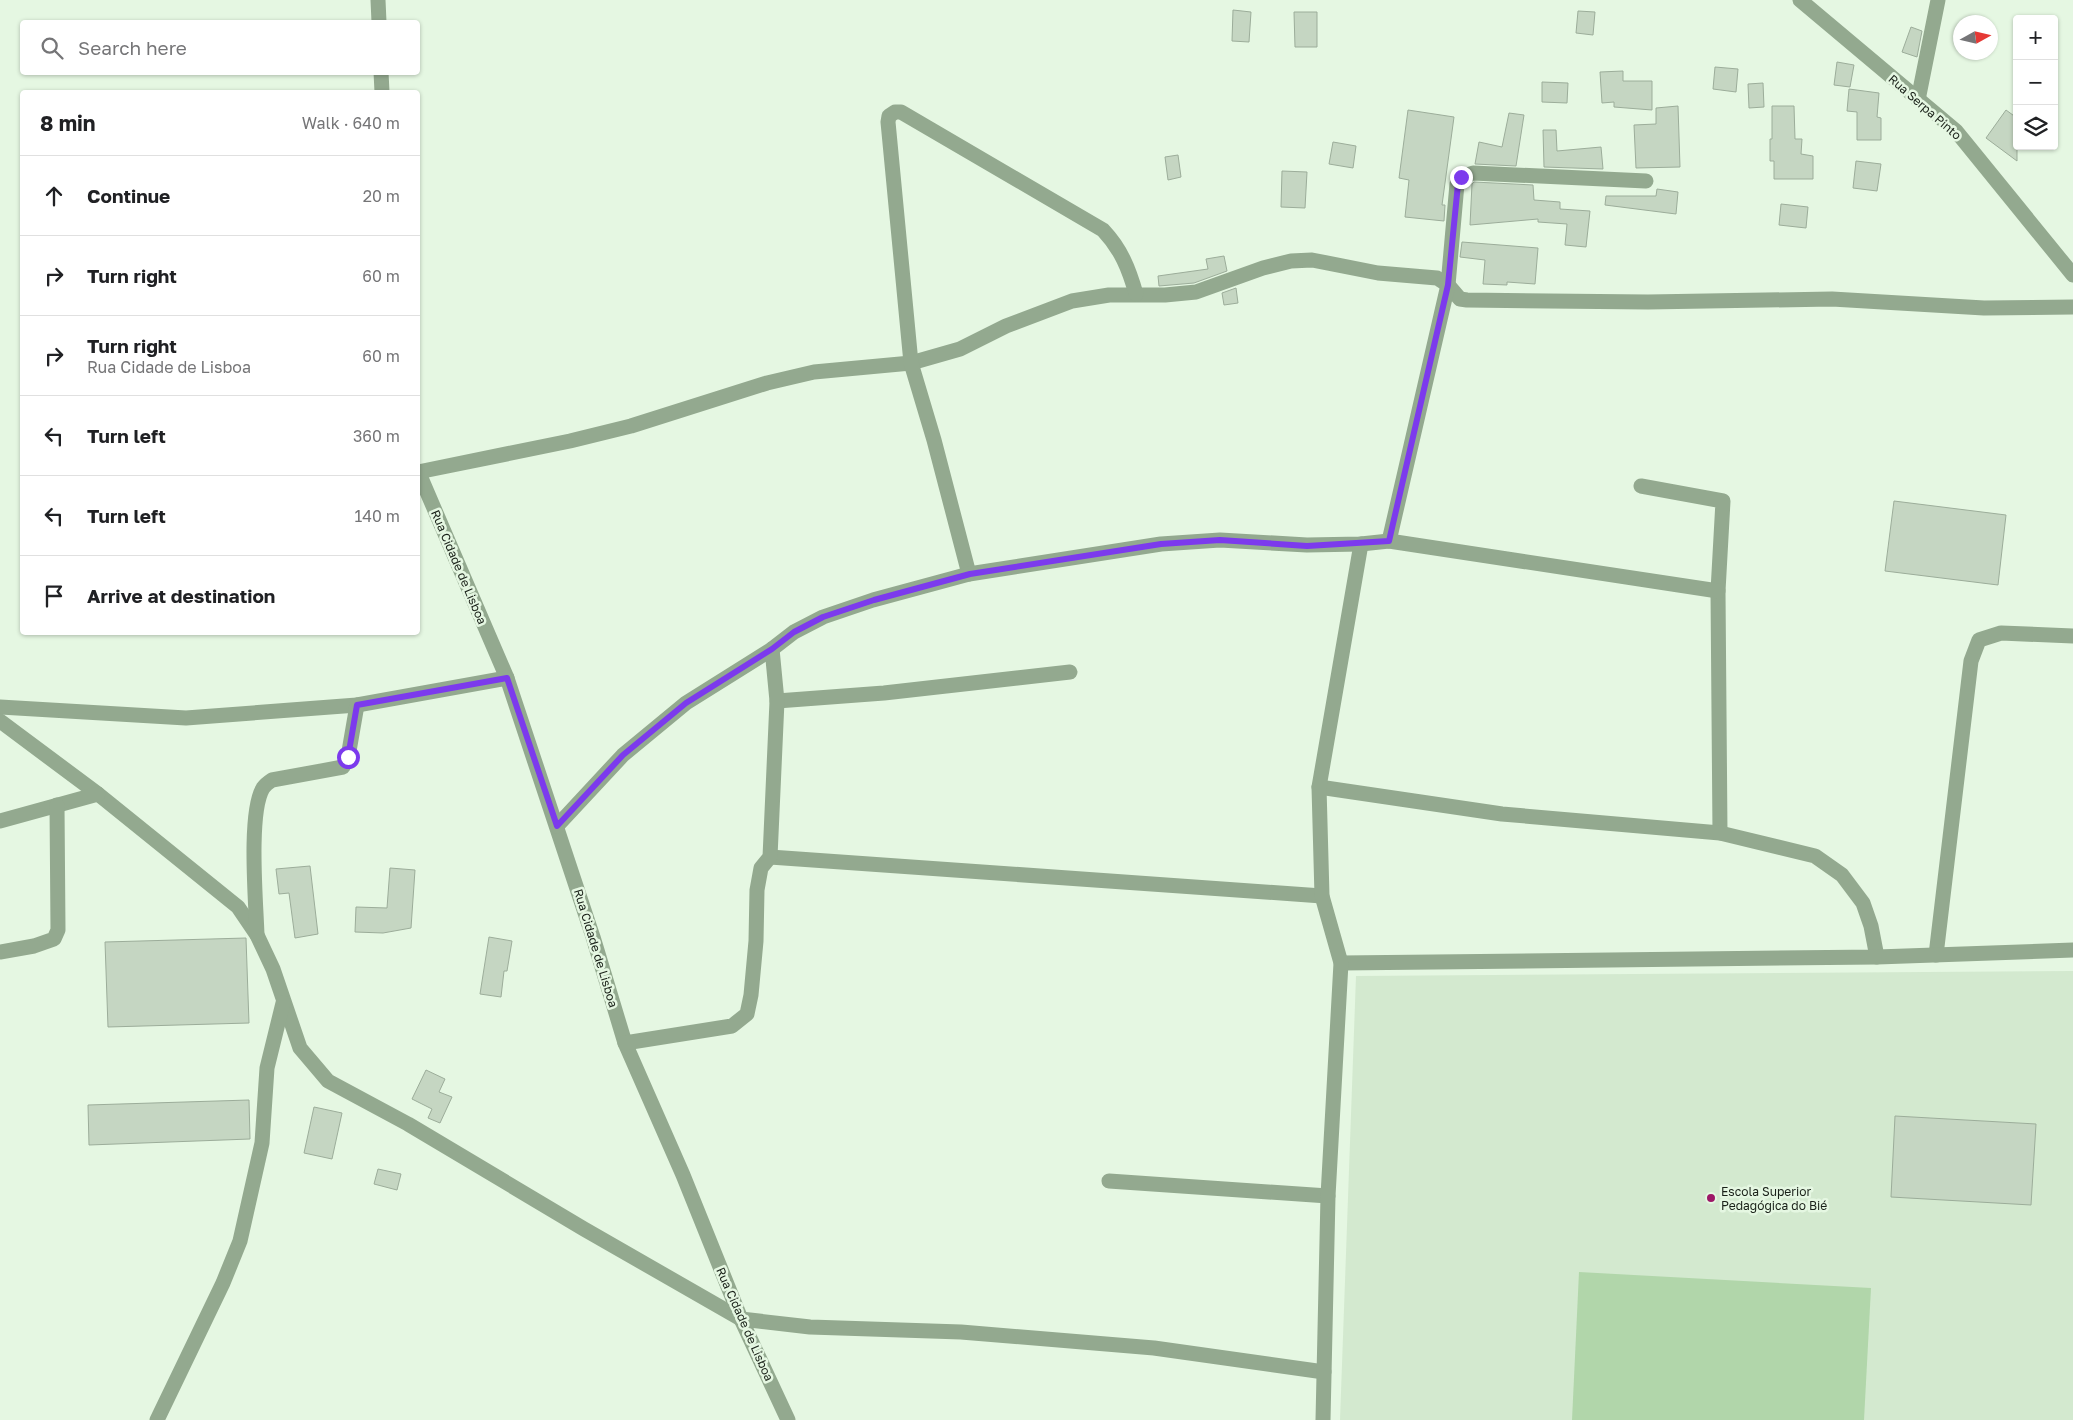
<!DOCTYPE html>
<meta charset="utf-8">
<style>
:root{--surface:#fff;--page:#f6f6f6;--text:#202124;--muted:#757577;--line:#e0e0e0}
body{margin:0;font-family:"Golos Text",sans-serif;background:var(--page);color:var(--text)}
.controls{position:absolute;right:15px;top:15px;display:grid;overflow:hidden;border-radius:5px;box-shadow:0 1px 4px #0004}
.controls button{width:45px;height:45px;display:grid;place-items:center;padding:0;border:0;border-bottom:1px solid var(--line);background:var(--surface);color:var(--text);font:25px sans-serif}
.compass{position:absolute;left:1953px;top:15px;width:45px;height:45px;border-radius:50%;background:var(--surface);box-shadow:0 1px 4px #0004;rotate:82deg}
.stop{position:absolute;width:15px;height:15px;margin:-11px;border:4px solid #7c3aed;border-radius:50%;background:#fff}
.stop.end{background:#7c3aed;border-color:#fff;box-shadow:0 1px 5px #0008}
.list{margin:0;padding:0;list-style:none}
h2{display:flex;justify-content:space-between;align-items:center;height:65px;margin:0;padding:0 20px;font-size:21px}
h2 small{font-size:16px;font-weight:400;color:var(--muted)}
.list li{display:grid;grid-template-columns:32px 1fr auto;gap:15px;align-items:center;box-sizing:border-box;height:80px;padding:0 20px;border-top:1px solid var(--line)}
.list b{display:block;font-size:19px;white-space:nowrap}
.list p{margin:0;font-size:16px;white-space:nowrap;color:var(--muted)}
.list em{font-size:16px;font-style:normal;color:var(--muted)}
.icon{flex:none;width:28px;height:28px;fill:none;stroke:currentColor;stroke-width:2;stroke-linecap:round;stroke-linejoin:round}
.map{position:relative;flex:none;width:2073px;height:1420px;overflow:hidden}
.search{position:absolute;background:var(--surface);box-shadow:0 1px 4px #0004;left:20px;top:20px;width:400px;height:55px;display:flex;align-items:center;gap:12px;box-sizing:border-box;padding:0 18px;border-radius:5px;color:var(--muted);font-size:19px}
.panel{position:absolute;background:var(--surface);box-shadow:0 1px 4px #0004;left:20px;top:90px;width:400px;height:545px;border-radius:5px}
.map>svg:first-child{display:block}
</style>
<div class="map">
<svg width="2073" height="1420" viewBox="0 0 2073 1420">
<rect width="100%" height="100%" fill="#e5f7e2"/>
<polygon fill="#d3e9cf" points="2073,971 2073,1420 1340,1420 1356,976"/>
<polygon fill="#b1d6aa" points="1579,1272 1871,1288 1864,1420 1572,1420"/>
<g fill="#c5d6c2" stroke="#9cad9a">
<polygon points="1233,10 1251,12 1249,42 1232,41"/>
<polygon points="1578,11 1595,12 1593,35 1576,33"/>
<polygon points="1294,12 1317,12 1317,47 1295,47"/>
<polygon points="1911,27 1922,31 1917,57 1902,52"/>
<polygon points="1837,62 1854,65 1850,87 1834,85"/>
<polygon points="1715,67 1738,69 1736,92 1713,89"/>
<polygon points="1623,71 1623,81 1652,81 1652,110 1614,107 1614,102 1602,103 1600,72"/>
<polygon points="1542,82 1568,83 1567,103 1542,102"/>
<polygon points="1763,83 1764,107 1749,108 1748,84"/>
<polygon points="1849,89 1879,93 1877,117 1881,118 1881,140 1857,140 1857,112 1847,111"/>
<polygon points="1678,106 1680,167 1636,168 1634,125 1656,124 1656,108"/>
<polygon points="1772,106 1794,106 1795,139 1802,139 1801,154 1813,156 1813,179 1774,179 1774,161 1770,161 1770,139 1772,139"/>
<polygon points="1408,110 1454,117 1442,205 1445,205 1444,221 1405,217 1409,180 1399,178"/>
<polygon points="2006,110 2017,118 2017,161 1986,138"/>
<polygon points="1509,113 1524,115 1516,166 1475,164 1479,142 1502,147"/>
<polygon points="1543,130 1556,130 1557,151 1601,147 1603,169 1544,167"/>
<polygon points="1333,142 1356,146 1353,168 1329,164"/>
<polygon points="1178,155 1181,177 1168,180 1165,157"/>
<polygon points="1856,161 1881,164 1877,191 1853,188"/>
<polygon points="1282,171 1307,172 1305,208 1281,207"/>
<polygon points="1474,182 1533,185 1534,200 1560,202 1560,209 1590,211 1586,247 1565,245 1567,224 1538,222 1538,219 1470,225 1472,184"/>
<polygon points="1657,189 1678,192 1676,214 1605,205 1606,196 1656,196"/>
<polygon points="1781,204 1808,207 1806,228 1779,225"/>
<polygon points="1462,242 1538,248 1535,284 1507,282 1507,285 1483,284 1485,260 1460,257"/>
<polygon points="1224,256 1227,271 1194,283 1159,286 1158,276 1208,269 1206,259"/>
<polygon points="1236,288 1238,303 1224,305 1222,293"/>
<polygon points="1894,501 2006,515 1998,585 1885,571"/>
<polygon points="310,866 318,934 295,938 289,893 279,894 276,869"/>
<polygon points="390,868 415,870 411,928 383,933 355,932 356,907 387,908"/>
<polygon points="489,937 512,941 507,971 504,971 501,997 480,994"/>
<polygon points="246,938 249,1023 108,1027 105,942"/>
<polygon points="426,1070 445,1079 439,1092 452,1097 440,1123 428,1118 432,1109 412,1099"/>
<polygon points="249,1100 250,1139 89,1145 88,1105"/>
<polygon points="314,1107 342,1113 332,1159 304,1153"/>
<polygon points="1895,1116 2036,1124 2031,1205 1891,1197"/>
<polygon points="378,1169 401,1174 397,1190 374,1184"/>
</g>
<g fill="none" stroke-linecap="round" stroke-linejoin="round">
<g stroke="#93a98f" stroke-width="15">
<polyline points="378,0 379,22"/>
<polyline points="1800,0 1956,131 2073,275"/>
<polyline points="381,72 382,92"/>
<polyline points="1918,100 1938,0"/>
<polyline points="418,471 507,678 593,937 625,1043 683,1175 741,1319 788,1420"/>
<polyline points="418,472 570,441 631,426 767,383 814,372 911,363 960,349 1006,326 1072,301 1109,295 1165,295 1196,292 1263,268 1291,261 1312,260 1378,273 1437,278 1448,285 1460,299 1467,300 1648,302 1832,299 1984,308 2073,307"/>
<polyline points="1641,486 1723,501 1718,591 1720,833"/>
<polyline points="1389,541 1448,285 1457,184 1461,177 1473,173 1646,181"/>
<path d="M969,574l-35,-134 -23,-77 -23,-241 1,-6 6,-4h6l202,118c18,19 26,39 33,64"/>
<polyline points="777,701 884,693 1070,672"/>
<polyline points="0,707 186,718 357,705 507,678"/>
<polyline points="0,721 98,794 238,907 257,935 273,969 300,1048 328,1081 408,1124 584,1229 741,1319 810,1327 961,1332 1154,1348 1324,1372"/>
<polyline points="1319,787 1502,814 1720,833 1815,856 1842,875 1863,903 1871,926 1877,957"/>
<polyline points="0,821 98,794"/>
<polyline points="557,826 623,755 686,703 772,649 794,632 823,617 873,600 969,574 1161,544 1220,540 1307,545 1361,544 1389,541 1718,591"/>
<polyline points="770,857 1322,896"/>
<path d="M257,935c-1,-32 -9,-122 6,-147 2,-3 6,-6 9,-8l71,-13 5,-10 9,-52"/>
<polyline points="0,952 34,946 54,939 58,930 57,805"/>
<polyline points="1936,955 1971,661 1979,640 2001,633 2073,636"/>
<polyline points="1341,963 1877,957 2073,950"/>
<polyline points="625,1043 732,1026 747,1014 751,995 756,941 757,890 761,868 770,857 777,701 772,649"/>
<polyline points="1109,1181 1328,1196"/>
<polyline points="157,1420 223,1283 240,1241 262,1143 267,1068 283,1003"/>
<polyline points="1323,1420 1328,1196 1341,963 1322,896 1319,787 1361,544"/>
</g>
</g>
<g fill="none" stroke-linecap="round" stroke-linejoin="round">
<polyline stroke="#7c3aed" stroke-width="6" points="348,757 357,705 507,678 557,826 623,755 686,703 772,649 794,632 823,617 874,600 970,574 1161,544 1220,540 1307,546 1389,541 1448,285 1458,184 1461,177"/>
</g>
<circle fill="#9d1767" stroke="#e5f7e2" stroke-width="2" cx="1711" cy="1198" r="5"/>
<g text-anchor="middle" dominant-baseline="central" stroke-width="5" stroke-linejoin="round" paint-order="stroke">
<g font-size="12" fill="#192018" stroke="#e5f7e2">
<text transform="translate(1925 107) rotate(41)">Rua Serpa Pinto</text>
<text transform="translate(459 567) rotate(67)">Rua Cidade de Lisboa</text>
<text transform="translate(596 948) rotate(73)">Rua Cidade de Lisboa</text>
<text transform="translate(745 1324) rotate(66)">Rua Cidade de Lisboa</text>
</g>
<g font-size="12" fill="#192018" stroke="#e5f7e2" text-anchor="start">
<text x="1721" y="1191">Escola Superior<tspan x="1721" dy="14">Pedagógica do Bié</tspan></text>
</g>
</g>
</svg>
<div class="controls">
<button>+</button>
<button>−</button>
<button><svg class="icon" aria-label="layers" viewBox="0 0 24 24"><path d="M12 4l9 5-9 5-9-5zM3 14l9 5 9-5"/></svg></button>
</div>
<svg class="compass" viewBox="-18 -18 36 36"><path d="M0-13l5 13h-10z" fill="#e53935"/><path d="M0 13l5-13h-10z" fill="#757577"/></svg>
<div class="stop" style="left:348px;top:757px"></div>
<div class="stop end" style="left:1461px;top:177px"></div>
<div class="search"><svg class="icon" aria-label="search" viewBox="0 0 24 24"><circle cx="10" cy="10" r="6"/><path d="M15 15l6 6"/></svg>Search here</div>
<section class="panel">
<h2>8 min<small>Walk · 640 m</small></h2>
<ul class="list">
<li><svg class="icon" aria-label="ahead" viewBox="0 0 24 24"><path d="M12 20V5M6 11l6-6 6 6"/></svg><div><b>Continue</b></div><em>20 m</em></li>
<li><svg class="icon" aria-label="right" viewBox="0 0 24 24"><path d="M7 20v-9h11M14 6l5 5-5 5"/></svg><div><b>Turn right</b></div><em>60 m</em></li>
<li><svg class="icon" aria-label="right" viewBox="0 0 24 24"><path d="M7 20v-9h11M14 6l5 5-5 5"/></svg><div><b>Turn right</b><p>Rua Cidade de Lisboa</p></div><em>60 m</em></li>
<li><svg class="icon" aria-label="left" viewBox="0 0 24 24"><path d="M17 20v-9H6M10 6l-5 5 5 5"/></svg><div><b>Turn left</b></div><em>360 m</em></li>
<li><svg class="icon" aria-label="left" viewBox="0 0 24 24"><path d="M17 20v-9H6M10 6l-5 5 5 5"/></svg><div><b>Turn left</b></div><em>140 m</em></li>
<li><svg class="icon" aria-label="arrive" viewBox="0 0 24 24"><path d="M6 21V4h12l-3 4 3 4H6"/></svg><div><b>Arrive at destination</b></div></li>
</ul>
</section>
</div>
